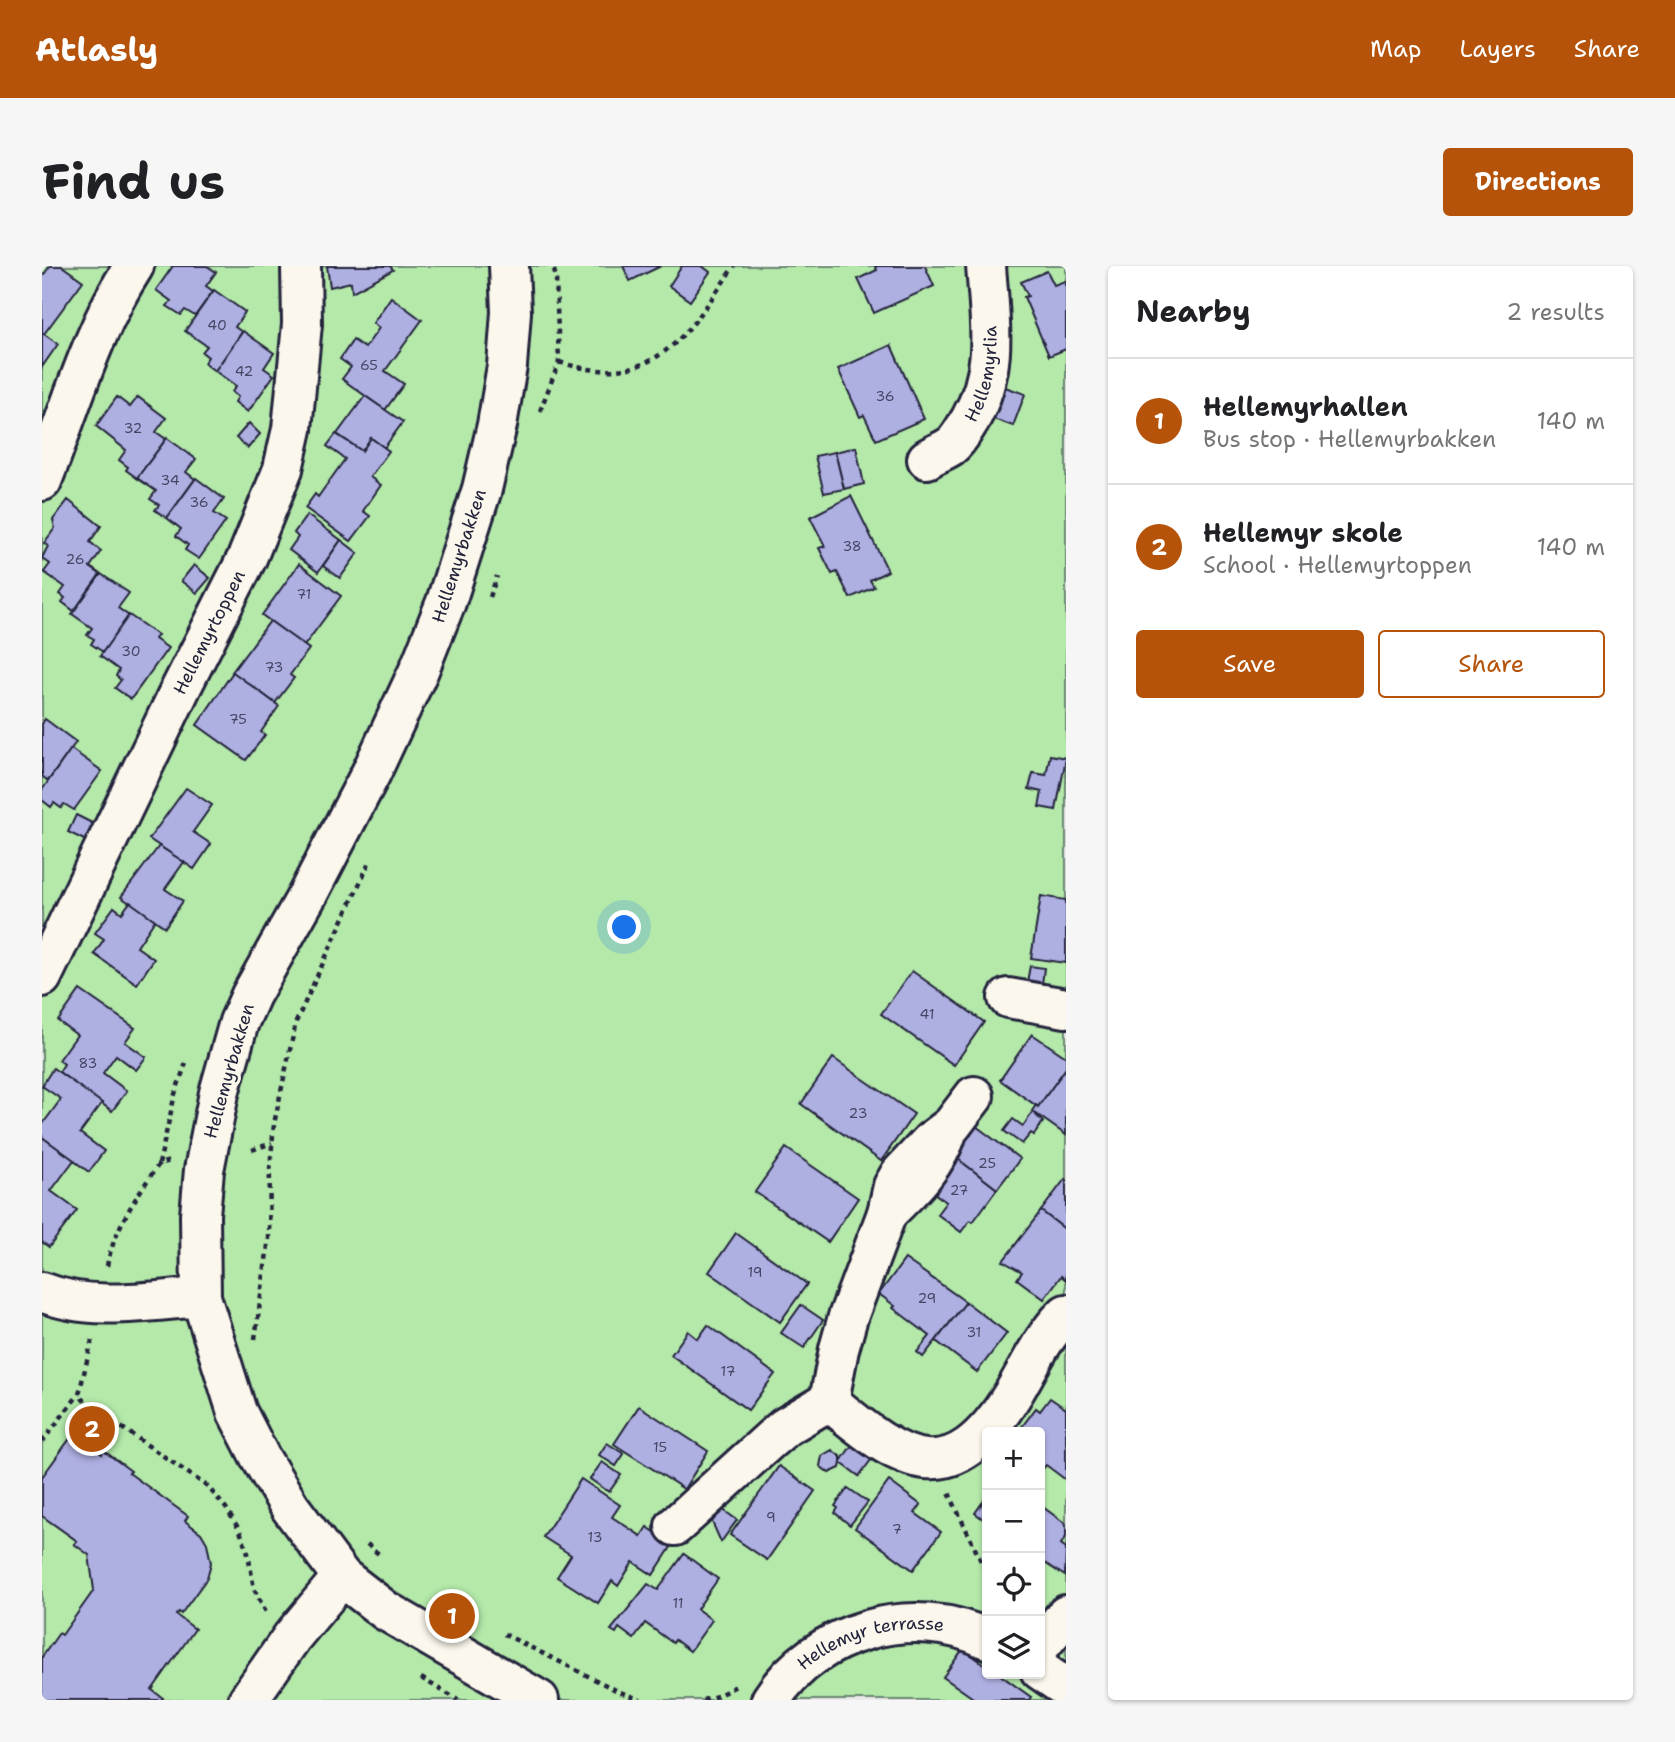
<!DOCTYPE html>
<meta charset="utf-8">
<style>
:root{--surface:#fff;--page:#f6f6f6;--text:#202124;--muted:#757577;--line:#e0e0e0;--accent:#b45309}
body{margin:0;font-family:"Shantell Sans",sans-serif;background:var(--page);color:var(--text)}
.controls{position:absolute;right:21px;bottom:21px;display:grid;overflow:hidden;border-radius:7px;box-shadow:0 2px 5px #0004}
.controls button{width:63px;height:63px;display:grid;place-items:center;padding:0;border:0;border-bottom:2px solid var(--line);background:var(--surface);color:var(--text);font:35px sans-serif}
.you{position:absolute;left:583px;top:662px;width:24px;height:24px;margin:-18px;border:5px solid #fff;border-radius:50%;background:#1a73e8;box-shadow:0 0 0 10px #1a73e833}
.badge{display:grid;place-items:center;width:46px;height:46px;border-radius:50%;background:var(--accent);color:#fff;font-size:23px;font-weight:700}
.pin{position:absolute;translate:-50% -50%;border:4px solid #fff;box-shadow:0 2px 7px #0006}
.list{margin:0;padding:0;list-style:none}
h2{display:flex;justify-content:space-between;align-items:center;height:91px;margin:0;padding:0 28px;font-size:30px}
h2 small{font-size:23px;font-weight:400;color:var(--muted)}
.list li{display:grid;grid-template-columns:46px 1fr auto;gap:21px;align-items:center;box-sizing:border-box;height:126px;padding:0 28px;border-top:2px solid var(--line)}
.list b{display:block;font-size:26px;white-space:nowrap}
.list p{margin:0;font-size:23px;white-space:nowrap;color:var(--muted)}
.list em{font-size:23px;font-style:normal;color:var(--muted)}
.actions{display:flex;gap:14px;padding:21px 28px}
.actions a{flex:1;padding:16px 0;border:2px solid var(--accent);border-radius:7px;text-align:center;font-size:24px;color:var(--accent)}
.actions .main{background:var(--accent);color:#fff}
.icon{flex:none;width:38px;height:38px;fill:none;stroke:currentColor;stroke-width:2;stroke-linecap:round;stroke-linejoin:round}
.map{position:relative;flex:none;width:1024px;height:1434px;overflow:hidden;border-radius:7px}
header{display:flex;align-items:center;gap:42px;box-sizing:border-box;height:98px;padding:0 35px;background:var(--accent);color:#fff}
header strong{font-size:33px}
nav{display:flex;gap:38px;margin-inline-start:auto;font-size:24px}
.intro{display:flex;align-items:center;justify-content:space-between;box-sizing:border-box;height:168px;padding:0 42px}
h1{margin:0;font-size:49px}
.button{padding:18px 32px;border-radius:7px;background:var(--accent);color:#fff;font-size:24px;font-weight:700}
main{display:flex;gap:42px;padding:0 42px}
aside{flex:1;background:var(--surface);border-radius:7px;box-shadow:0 2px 5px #0004}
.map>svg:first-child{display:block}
</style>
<header>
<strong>Atlasly</strong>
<nav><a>Map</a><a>Layers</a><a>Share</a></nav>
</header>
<div class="intro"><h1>Find us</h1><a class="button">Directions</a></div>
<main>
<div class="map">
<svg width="1024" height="1434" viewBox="0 0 1024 1434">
<rect width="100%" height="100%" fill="#ece9ea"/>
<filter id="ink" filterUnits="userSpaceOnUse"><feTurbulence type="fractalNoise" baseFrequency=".0143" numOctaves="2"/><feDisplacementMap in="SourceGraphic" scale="14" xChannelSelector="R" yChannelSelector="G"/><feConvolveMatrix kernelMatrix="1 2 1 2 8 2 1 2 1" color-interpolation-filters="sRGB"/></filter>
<g filter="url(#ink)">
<path fill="#b4e9aa" stroke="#6b8672" stroke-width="2" fill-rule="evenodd" d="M0,0h1024v1434h-1024zM945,1166h53v242h-53z"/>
<g fill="#afb0e2" stroke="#22223b" stroke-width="2">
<polygon points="8,0 20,0 41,15 2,68 16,78 0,101 0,11"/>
<polygon points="131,0 165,0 174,6 164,20 171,25 153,50 143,44 139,49 125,40 129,35 114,24"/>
<polygon points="285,0 348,0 351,4 310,26 309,16 288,21"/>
<polygon points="581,0 619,0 588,15"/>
<polygon points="640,0 660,0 668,6 648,35 627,20"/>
<polygon points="833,0 883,0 892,20 832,47 816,13 835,4"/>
<polygon points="1005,5 1012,19 1023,15 1024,17 1024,83 1007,90 982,31 986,30 979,16"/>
<polygon points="172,24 203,46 193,61 200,66 173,105 162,97 166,91 160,86 165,80 143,65"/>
<polygon points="349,31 380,54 343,105 362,118 343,144 300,113 309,101 298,93 311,74 323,82 337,62 331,57"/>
<polygon points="201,65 232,87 222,102 232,109 206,146 193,136 196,131 190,126 194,120 173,105"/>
<polygon points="849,79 882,153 834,174 822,149 818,151 796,103"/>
<polygon points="963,121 983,128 971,160 951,153"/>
<polygon points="323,130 361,156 342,182 329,172 320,185 295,168"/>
<polygon points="75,131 88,141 96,131 124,152 114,166 124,173 95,212 84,204 86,201 77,194 84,184 54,160"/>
<polygon points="207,157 218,168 206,182 194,172"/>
<polygon points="294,168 320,185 329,172 347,185 328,211 339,219 321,245 328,250 309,275 263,242 273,228 276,231 303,193 285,180"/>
<polygon points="125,172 154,193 144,206 153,213 125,252 113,244 117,239 108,233 114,225 95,212"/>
<polygon points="814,181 822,218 802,223 793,186"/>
<polygon points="793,186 802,223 782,227 773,190"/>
<polygon points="154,212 182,233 172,247 184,255 157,293 143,284 146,279 134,270 139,263 125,252"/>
<polygon points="809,230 846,305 828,314 832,321 808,332 795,306 790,308 777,282 783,280 768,251"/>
<polygon points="26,234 59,260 48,276 59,285 48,301 58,308 32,345 20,336 23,332 18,328 23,321 2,306 8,298 0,292 6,280 2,277 13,262 11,254"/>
<polygon points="265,249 299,274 276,306 247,284 256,271 252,267"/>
<polygon points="299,274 316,287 298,312 281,300"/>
<polygon points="257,298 299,330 262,380 220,349"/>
<polygon points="152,299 168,312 155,327 139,315"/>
<polygon points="59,308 87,327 76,342 87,350 61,386 49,378 52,373 45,369 50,362 30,348"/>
<polygon points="87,349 116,369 113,373 126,382 89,433 73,422 79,414 74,410 77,404 58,390"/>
<polygon points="228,355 267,383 248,409 252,412 233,437 190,406"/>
<polygon points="191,406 237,440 219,466 223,469 204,494 155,459"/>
<polygon points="3,453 34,476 6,515 0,510 0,458"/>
<polygon points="29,483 60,505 32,544 22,538 19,542 12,537 9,541 0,534 0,524"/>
<polygon points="1008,489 1024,492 1014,544 997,541 1000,526 987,523 991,507 1004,509"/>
<polygon points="144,522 170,539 151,566 169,578 152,603 107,573"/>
<polygon points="34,549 56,560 48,577 26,566"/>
<polygon points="117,580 142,596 123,623 141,635 123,661 79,631"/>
<polygon points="999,630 1024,634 1024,697 989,692"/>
<polygon points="88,636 113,654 95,681 112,693 95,718 52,688 62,673 53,667 72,641 80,647"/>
<polygon points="988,700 1002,702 1000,718 985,716"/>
<polygon points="870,705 942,756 912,799 839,748"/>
<polygon points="38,724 93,762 83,776 104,791 94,804 74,789 61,807 85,825 70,845 17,806 22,798 17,794 35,769 16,755"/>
<polygon points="990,768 1024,791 1024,802 996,841 958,814"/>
<polygon points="791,792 872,848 839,895 759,838"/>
<polygon points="11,802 60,837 38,867 62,885 47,906 0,871 0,859 19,833 0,820"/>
<polygon points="1024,802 1024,869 990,845 994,839 996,841"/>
<polygon points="991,846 1001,856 992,869 989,867 980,878 962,865 971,853 981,860"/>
<polygon points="930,857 978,893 955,923 908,887"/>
<polygon points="0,871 32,894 9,925 35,944 7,981 0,976"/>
<polygon points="744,882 816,932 786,976 713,926"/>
<polygon points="908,887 955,923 931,956 928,954 919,966 895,948 904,936 883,920"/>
<polygon points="1023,913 1024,914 1024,964 999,945"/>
<polygon points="999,945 1024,964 1024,1014 1019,1010 1002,1033 975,1013 980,1006 961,995"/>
<polygon points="694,967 765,1018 738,1056 667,1006"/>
<polygon points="863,993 924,1036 881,1091 875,1086 888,1070 851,1042 853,1040 837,1028"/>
<polygon points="924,1036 965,1067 935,1106 894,1075"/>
<polygon points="759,1039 781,1054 762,1082 739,1067"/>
<polygon points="666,1059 733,1108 706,1144 629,1089 646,1065 656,1073"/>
<polygon points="1008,1132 1024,1143 1024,1214 1004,1199 999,1205 998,1203 998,1166 976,1166 994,1142 998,1145"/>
<polygon points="597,1140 666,1185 642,1223 572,1178"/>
<polygon points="32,1167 60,1188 62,1185 89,1205 87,1207 146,1250 143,1255 159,1267 165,1277 169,1297 165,1312 139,1348 137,1346 134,1349 153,1363 110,1424 121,1432 119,1434 0,1434 0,1391 17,1367 20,1369 52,1324 47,1289 32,1278 35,1275 0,1250 0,1211"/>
<polygon points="565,1177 582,1188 574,1200 557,1189"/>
<polygon points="810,1179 829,1194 817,1210 799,1197 798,1202 787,1207 778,1200 780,1190 790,1184 799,1191 799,1195"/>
<polygon points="560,1196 579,1209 567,1226 548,1213"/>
<polygon points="737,1200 773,1225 725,1294 688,1269"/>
<polygon points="539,1213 578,1239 570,1251 599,1270 605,1261 631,1278 611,1309 591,1296 576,1320 570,1315 556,1337 515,1311 529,1289 501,1271"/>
<polygon points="847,1215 879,1239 873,1247 899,1266 871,1304 813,1262"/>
<polygon points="806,1222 826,1236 808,1259 793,1247 796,1242 793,1240"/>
<polygon points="945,1230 945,1256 933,1247"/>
<polygon points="998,1239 1024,1258 1024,1271 1019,1278 1024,1282 1023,1310 998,1294"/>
<polygon points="680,1243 695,1254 679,1276 670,1256"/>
<polygon points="642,1288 676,1313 655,1343 670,1354 648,1385 633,1374 631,1377 603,1357 592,1373 577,1362 574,1367 569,1364 606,1318 616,1324"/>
<polygon points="921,1383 945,1400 945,1408 957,1408 989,1431 987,1434 934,1434 901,1411"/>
</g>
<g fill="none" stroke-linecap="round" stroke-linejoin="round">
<defs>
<g id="minor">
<polyline points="467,0 469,46 465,100 455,159 440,223 404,336 377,404 329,507 266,628 209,729 197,756 177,827 162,904 158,949 159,1031 195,1146 218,1191 248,1241 300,1311 344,1345 497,1434"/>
<path id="s1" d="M885,193c7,-5 17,-8 24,-13 8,-6 13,-17 19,-26 29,-51 20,-98 16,-154"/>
<path d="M0,215c29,-73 49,-149 92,-215"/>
<path id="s2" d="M0,711l139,-289 66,-130 36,-89 9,-40 10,-105 -1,-58"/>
<polyline points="966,732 1024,742"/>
<path d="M906,864c-10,34 -36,59 -61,83l6,-27 7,-12 31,-33 21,-16 22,-29"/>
<path d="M845,947l-39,104 -9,32 -10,52c74,63 122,94 184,-7 17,-28 29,-57 53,-80"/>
<path d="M0,1026c50,20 106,9 159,5"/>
<polyline points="633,1260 729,1173 743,1161 787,1135"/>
<polyline points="998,1380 1024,1349"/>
<polyline points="998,1404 1024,1422"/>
<polyline points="206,1434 250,1371 300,1311"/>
<path id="s3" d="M729,1434c44,-70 142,-97 216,-61"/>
</g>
</defs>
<use href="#minor" stroke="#22223b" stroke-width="44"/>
<g stroke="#22223b" stroke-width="4.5" stroke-dasharray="5 5" stroke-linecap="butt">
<path d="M517,96c95,30 127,-25 175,-96"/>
<polyline points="498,145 517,96 514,12 511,0"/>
<polyline points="448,331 455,310"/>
<polyline points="210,884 230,877"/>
<polyline points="117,898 133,828 144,797"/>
<path d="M65,1000c7,-37 30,-71 52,-102l11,-3"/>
<polyline points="213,1073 227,972 228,903 232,858 254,756 327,597"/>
<polyline points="50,1074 37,1128 44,1137 165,1220 184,1242 198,1265 206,1287 212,1323 224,1346"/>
<polyline points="0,1176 37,1128"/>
<polyline points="907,1227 945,1308"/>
<polyline points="325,1278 340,1291"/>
<polyline points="462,1368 578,1426 599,1434"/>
<polyline points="379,1412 416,1434"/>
<polyline points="661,1434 675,1430 694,1420"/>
</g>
<use href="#minor" stroke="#fbf7ec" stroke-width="38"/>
</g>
</g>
<g text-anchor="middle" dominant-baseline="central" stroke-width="6" stroke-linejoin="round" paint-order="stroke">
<g font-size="14" fill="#454665">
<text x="175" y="59">40</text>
<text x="327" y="99">65</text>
<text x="202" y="105">42</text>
<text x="843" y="130">36</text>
<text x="91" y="162">32</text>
<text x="128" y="214">34</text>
<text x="157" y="236">36</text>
<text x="810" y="280">38</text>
<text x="33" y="293">26</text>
<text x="262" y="328">71</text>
<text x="89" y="385">30</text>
<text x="232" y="401">73</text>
<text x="196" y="453">75</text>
<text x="885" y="748">41</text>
<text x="46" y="797">83</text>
<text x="816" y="847">23</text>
<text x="945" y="897">25</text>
<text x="917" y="924">27</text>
<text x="713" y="1006">19</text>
<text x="885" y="1032">29</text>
<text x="932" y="1066">31</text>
<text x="686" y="1105">17</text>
<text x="618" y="1181">15</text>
<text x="729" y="1251">9</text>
<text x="855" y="1263">7</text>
<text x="553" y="1271">13</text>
<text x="636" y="1337">11</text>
</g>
<g font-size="18" fill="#22223b" stroke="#fbf7ec">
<text stroke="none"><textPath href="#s1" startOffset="108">Hellemyrlia</textPath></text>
<text transform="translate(417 290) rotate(-72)">Hellemyrbakken</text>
<text stroke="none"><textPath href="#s2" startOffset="383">Hellemyrtoppen</textPath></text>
<text transform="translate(187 805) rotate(-74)">Hellemyrbakken</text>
<text stroke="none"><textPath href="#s3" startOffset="122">Hellemyr terrasse</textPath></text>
</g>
</g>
</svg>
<div class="controls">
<button>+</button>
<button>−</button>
<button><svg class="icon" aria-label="locate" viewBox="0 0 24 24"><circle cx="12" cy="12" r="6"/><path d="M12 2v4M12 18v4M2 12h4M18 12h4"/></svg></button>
<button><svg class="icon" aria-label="layers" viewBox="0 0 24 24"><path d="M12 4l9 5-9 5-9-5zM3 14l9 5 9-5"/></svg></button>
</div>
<div class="you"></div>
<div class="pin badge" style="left:410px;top:1350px">1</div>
<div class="pin badge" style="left:50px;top:1163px">2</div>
</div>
<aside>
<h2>Nearby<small>2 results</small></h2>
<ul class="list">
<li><span class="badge">1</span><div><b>Hellemyrhallen</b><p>Bus stop · Hellemyrbakken</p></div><em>140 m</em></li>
<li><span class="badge">2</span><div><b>Hellemyr skole</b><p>School · Hellemyrtoppen</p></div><em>140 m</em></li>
</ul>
<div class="actions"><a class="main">Save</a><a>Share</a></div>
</aside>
</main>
